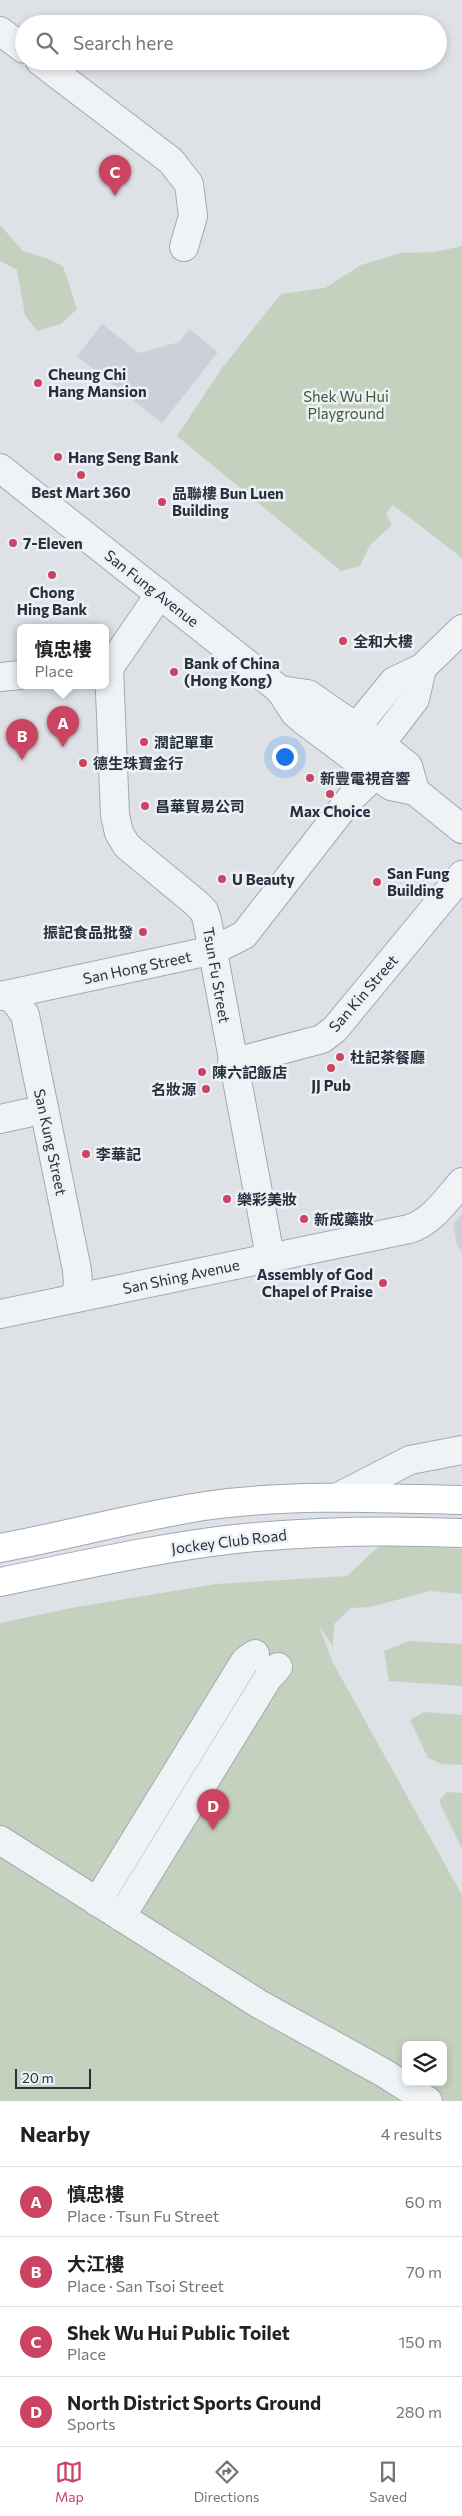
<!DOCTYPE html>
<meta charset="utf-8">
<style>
:root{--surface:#fff;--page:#f6f6f6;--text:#222;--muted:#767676;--line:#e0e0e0;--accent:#cb4461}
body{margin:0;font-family:Commissioner,"Noto Sans SC",sans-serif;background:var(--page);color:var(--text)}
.controls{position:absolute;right:15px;bottom:15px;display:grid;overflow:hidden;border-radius:8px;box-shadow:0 2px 8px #0003}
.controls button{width:45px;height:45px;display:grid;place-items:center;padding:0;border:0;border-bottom:1px solid var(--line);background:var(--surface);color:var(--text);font:25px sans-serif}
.scale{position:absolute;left:15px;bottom:12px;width:76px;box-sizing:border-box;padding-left:5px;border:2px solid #27313e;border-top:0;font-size:14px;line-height:18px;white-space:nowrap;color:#27313e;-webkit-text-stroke:4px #edf1f5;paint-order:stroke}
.you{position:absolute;left:284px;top:756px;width:18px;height:18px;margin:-12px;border:4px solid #fff;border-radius:50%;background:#1a73e8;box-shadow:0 0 0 8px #1a73e833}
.badge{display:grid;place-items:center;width:32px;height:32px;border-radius:50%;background:var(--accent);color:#fff;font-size:16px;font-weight:700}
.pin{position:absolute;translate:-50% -41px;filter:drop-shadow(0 1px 2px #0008)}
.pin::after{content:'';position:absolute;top:26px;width:18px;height:15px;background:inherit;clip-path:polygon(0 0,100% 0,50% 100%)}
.popup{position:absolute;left:17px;top:624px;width:92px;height:65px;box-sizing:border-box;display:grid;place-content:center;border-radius:8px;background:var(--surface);filter:drop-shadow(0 1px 4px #0005);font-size:16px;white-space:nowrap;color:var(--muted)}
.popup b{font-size:19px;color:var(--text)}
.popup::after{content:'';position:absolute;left:50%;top:100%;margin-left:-10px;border:10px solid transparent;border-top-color:var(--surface)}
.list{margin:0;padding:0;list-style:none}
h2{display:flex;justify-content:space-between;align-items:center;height:65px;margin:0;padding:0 20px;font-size:21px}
h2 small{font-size:16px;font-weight:400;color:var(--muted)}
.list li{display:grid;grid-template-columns:32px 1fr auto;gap:15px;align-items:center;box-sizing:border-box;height:70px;padding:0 20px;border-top:1px solid var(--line)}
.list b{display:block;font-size:19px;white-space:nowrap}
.list p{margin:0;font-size:16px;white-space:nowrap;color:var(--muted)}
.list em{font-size:16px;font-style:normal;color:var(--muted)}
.icon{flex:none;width:28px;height:28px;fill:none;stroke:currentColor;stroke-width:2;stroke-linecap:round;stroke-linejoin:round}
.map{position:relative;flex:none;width:462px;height:2101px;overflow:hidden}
.search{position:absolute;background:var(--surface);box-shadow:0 2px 8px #0003;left:15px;right:15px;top:15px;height:55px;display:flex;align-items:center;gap:12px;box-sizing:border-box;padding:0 18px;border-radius:28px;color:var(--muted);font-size:19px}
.sheet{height:345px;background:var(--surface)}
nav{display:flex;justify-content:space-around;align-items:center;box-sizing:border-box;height:70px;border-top:1px solid var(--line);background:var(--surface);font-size:14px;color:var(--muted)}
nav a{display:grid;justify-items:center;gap:2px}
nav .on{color:var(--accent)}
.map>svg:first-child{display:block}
</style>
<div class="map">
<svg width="462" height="2101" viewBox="0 0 462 2101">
<rect width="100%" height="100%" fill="#dee2e7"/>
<g fill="#ccd1d9">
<polygon points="102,324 139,353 179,342 189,329 218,352 162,423 77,356"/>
<polygon points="462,1214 462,1253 457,1246 453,1224"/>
</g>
<g fill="#c5d1bf" fill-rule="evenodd">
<polygon points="0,225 23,251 46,258 63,266 77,309 61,324 37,331 25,315 17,270 0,261"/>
<polygon points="462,246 462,558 393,505 386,514 392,525 370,545 360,566 341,571 177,436 222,368 281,294 325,288 361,265 401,253 435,252"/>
<path d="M399,1545l63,4v45l-32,-3 -60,16 -19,1 -17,16 -1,23 -14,-22 13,36 130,234v206h-462v-478l76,-16 140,-23 131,-8 32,-30zM406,2045h37v37h-37z"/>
<polygon points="409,1641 462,1644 462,1686 389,1681 384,1651"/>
<polygon points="424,1712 462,1715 462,1765 442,1764 428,1758 410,1720"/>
<polygon points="447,1792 462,1793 462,1849 439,1801"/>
</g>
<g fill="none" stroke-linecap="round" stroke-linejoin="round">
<defs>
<g id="minor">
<polyline points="0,31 24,49"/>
<polyline points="40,61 171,161 189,184 193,216 184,247"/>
<polyline points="0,468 280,690 295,713 303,720 391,786 415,791 462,829"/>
<polyline points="160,594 109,668 115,815 119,833 127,846 196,903 204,911 207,920 270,1256"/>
<polyline points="0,677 20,675"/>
<polyline points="280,690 308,694 380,744 408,766 415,791"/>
<polyline points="345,741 394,681 422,668 462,629"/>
<polyline points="369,759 415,699 422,668"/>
<polyline points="5,995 15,1001 25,1015 77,1270 78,1284 75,1298"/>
<polyline points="0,996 214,950 244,935 350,799 375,775"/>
<polyline points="232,1063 322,1039 335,1029 462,875"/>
<polyline points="0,1119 27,1113"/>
<path d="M0,1314l409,-85c23,-7 37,-29 53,-47"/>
<polyline points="338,1497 410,1460 462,1450"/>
<polyline points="0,1840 259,2004 384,2073 428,2101"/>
<polyline points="97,1902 245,1661 255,1654"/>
<polyline points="121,1917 268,1678 278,1667"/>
</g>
<g id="major">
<path d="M0,1548c71,-13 140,-33 212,-43 83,-11 167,-7 250,-5"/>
<path d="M0,1582c78,-16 156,-34 235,-43 75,-8 151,-9 227,-6"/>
</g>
</defs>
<use href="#minor" stroke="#a3a9b1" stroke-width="30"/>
<use href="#major" stroke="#9da7b3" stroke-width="30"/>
<use href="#minor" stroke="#f0f3f6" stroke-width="28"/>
<use href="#major" stroke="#fff" stroke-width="28"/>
</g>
<g fill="#cb4461" stroke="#edf1f5" stroke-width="2">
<circle cx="38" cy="383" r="5"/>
<circle cx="58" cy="457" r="5"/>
<circle cx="81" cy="475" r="5"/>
<circle cx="162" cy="502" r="5"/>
<circle cx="13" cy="543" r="5"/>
<circle cx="52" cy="575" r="5"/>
<circle cx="343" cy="641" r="5"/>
<circle cx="174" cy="672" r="5"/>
<circle cx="144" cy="742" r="5"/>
<circle cx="83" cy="763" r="5"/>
<circle cx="310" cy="778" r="5"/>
<circle cx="330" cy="794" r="5"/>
<circle cx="145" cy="806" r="5"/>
<circle cx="222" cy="879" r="5"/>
<circle cx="377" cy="882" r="5"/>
<circle cx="143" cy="932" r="5"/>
<circle cx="340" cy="1057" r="5"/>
<circle cx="331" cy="1068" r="5"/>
<circle cx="202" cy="1072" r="5"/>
<circle cx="206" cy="1089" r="5"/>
<circle cx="86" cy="1154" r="5"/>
<circle cx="227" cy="1199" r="5"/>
<circle cx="304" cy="1219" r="5"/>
<circle cx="383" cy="1283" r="5"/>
</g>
<g text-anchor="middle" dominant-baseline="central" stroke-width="5" stroke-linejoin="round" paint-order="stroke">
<g font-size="15" font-weight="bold" fill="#27313e" stroke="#edf1f5" text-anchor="start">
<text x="48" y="374">Cheung Chi<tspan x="48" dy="17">Hang Mansion</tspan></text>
<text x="68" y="457">Hang Seng Bank</text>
<text x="81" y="492" text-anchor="middle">Best Mart 360</text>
<text x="172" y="493">品聯樓 Bun Luen<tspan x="172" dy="17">Building</tspan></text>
<text x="23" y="543">7-Eleven</text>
<text x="52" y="592" text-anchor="middle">Chong<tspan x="52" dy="17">Hing Bank</tspan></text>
<text x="353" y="641">全和大樓</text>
<text x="184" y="663">Bank of China<tspan x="184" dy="17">(Hong Kong)</tspan></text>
<text x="154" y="742">潤記單車</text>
<text x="93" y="763">德生珠寶金行</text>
<text x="320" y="778">新豐電視音響</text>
<text x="155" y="806">昌華貿易公司</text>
<text x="330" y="811" text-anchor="middle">Max Choice</text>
<text x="387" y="873">San Fung<tspan x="387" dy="17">Building</tspan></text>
<text x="232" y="879">U Beauty</text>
<text x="133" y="932" text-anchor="end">振記食品批發</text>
<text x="350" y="1057">杜記茶餐廳</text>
<text x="212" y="1072">陳六記飯店</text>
<text x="331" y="1085" text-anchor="middle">JJ Pub</text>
<text x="196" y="1089" text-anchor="end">名妝源</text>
<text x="96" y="1154">李華記</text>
<text x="237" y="1199">樂彩美妝</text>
<text x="314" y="1219">新成藥妝</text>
<text x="373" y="1274" text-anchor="end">Assembly of God<tspan x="373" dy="17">Chapel of Praise</tspan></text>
</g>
<g font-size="15" fill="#3e5935" stroke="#edf1f5">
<text x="346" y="396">Shek Wu Hui<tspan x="346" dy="17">Playground</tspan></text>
</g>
<g font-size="15" fill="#27313e" stroke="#edf1f5">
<text transform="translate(152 588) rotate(38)">San Fung Avenue</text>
<text transform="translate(137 967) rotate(-12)">San Hong Street</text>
<text transform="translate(217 975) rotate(80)">Tsun Fu Street</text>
<text transform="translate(363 993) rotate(-49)">San Kin Street</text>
<text transform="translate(51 1142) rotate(78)">San Kung Street</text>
<text transform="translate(181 1276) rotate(-12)">San Shing Avenue</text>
<text transform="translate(229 1541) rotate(-7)">Jockey Club Road</text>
</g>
</g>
</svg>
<div class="controls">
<button><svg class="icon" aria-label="layers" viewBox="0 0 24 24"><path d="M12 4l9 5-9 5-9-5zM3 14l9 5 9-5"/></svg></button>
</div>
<div class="scale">20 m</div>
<div class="you"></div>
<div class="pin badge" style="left:63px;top:747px">A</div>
<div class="popup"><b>慎忠樓</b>Place</div>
<div class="pin badge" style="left:22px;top:760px">B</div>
<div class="pin badge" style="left:115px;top:196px">C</div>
<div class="pin badge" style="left:213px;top:1830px">D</div>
<div class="search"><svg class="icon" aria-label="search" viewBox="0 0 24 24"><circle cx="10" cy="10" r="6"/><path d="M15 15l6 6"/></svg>Search here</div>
</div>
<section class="sheet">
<h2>Nearby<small>4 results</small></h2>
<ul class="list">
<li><span class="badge">A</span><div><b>慎忠樓</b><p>Place · Tsun Fu Street</p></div><em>60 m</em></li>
<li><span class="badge">B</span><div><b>大江樓</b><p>Place · San Tsoi Street</p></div><em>70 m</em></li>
<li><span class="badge">C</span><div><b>Shek Wu Hui Public Toilet</b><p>Place</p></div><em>150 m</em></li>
<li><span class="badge">D</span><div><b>North District Sports Ground</b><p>Sports</p></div><em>280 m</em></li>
</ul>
</section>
<nav>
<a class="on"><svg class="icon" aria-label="map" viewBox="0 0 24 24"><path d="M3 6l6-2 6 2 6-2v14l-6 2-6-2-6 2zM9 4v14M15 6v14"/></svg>Map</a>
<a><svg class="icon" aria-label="directions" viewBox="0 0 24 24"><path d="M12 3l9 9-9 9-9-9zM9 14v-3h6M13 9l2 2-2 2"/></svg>Directions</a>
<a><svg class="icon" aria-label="saved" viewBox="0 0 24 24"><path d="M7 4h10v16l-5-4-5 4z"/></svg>Saved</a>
</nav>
